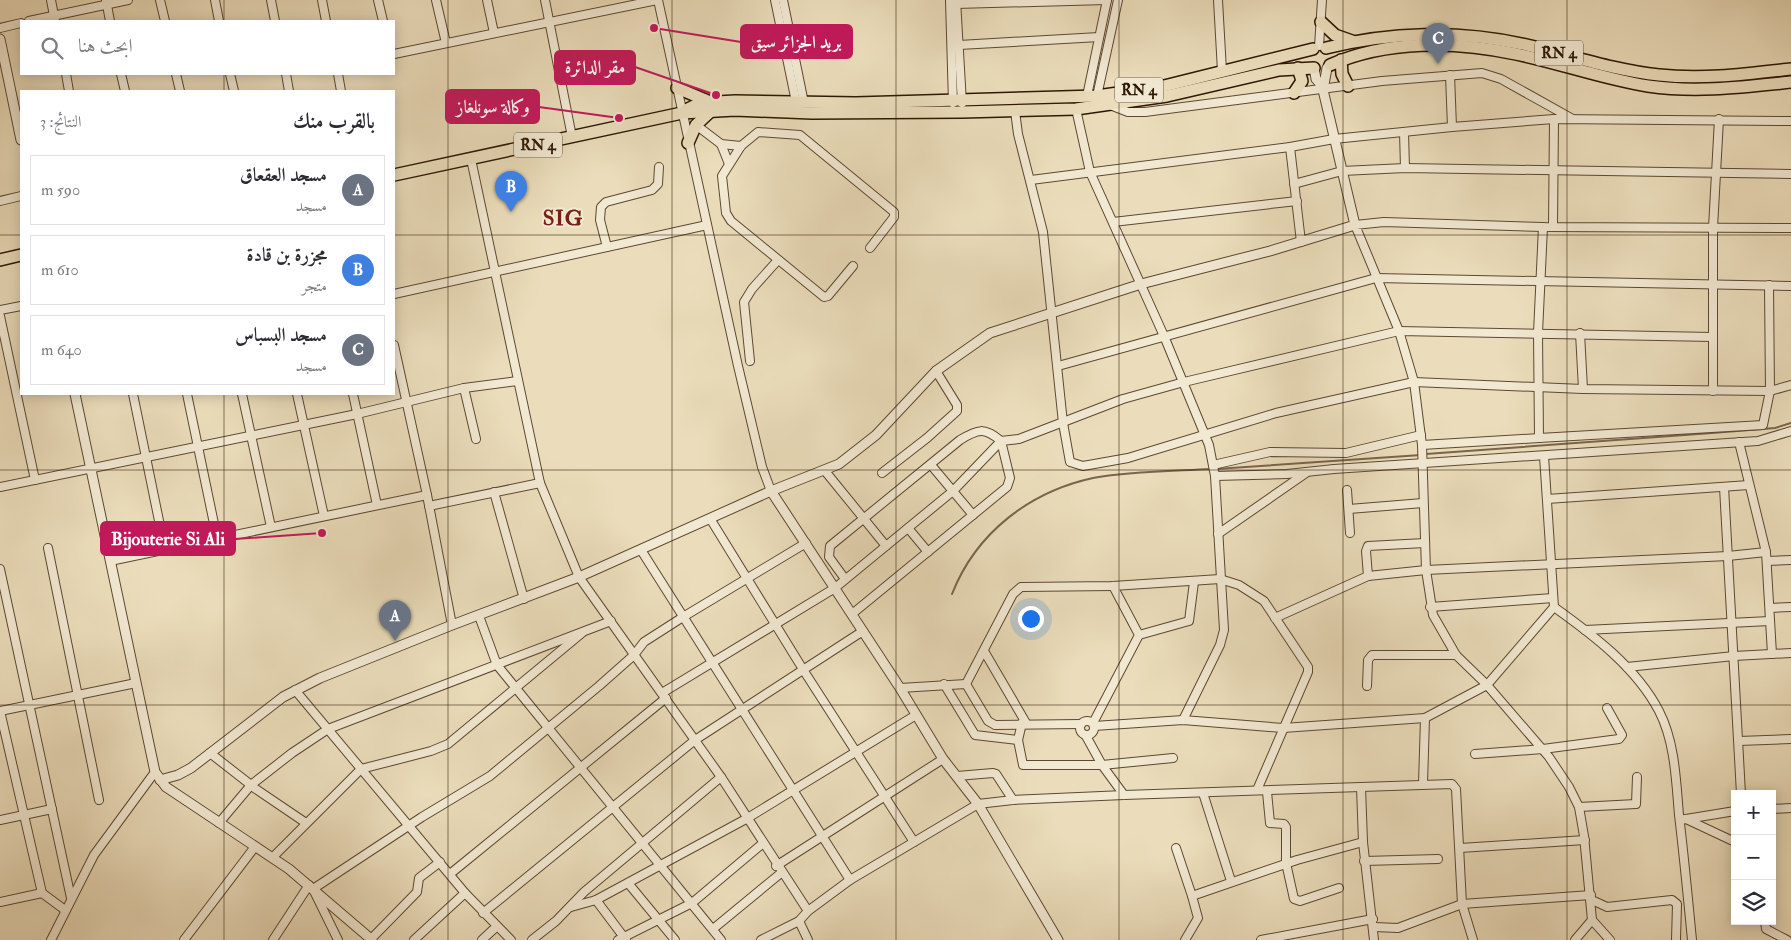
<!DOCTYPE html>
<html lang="ar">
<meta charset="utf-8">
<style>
:root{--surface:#fff;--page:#f2f2f3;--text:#2b2b33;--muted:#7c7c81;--line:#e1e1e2;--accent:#7c3aed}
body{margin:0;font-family:"IM FELL Double Pica",Amiri,serif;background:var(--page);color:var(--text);direction:rtl}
.controls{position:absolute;right:15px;bottom:15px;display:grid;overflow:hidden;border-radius:0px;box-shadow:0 2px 12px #0003}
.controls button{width:45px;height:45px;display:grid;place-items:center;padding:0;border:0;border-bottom:1px solid var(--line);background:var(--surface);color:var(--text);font:25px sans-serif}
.you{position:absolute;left:1030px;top:618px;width:18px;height:18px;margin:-12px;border:4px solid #fff;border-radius:50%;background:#1a73e8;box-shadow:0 0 0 8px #1a73e833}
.badge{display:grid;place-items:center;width:32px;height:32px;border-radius:50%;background:var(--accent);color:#fff;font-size:16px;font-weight:700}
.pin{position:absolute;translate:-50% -41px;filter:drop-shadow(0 1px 2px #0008)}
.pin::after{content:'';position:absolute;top:26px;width:18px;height:15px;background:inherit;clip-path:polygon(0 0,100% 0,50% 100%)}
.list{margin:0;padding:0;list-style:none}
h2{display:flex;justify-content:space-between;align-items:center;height:65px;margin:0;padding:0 20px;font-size:21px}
h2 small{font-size:16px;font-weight:400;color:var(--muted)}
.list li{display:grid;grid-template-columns:32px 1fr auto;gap:15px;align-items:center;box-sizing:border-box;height:70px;margin:0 10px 10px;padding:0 10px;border:1px solid var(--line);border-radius:0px}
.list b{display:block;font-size:19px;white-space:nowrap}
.list p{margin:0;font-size:16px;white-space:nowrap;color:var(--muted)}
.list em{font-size:16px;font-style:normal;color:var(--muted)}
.icon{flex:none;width:28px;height:28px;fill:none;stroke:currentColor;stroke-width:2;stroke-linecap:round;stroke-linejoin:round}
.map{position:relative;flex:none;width:1791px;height:940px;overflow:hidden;direction:ltr}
.search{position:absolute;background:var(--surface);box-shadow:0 2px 12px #0003;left:20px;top:20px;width:375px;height:55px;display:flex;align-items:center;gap:12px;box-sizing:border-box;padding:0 18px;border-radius:0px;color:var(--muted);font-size:19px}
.panel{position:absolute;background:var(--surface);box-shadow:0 2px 12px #0003;left:20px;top:90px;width:375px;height:305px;border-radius:0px;direction:rtl}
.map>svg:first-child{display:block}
</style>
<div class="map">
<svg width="1791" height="940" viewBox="0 0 1791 940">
<rect width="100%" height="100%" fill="#ebddbb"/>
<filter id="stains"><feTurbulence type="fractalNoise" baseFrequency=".004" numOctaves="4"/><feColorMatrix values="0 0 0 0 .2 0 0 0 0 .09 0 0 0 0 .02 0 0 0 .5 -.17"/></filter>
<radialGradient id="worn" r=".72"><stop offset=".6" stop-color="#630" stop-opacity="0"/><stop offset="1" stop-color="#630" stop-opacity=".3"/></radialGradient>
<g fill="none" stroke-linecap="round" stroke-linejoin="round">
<g stroke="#79654d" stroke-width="2">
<polyline points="1426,454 1712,433 1775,428 1791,423"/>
<polyline points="1216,469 1421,455"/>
<path d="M952,594c24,-61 77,-102 141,-116 36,-7 82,-7 118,-9"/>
</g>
<defs>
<g id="minor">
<polyline points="51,0 55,21"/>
<polyline points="106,0 110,21"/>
<polyline points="160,0 165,21"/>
<polyline points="215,0 219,21"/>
<polyline points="271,0 275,21"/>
<polyline points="322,0 326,21"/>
<polyline points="378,0 383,21"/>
<polyline points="436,0 446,43"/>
<polyline points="487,0 494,33"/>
<polyline points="545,0 572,137"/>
<polyline points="658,0 738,366 762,467 771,491"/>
<polyline points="775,0 796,102"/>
<polyline points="783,0 804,103"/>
<polyline points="950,0 953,103"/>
<polyline points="956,0 962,103"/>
<polyline points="1218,0 1222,71"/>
<polyline points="956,4 1107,0"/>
<polyline points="29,21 128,0"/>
<polyline points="0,28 21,23"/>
<polyline points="959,45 1099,37"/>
<polyline points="1319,46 1322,0"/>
<polyline points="394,54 657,0"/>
<polyline points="66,74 69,91"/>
<polyline points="121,74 125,91"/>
<polyline points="176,74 180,91"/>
<polyline points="230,74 234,91"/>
<polyline points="286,74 289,91"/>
<polyline points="338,74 341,91"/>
<polyline points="1450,75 1452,127"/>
<polyline points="1087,96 1107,0"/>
<polyline points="1097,96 1118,0"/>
<polyline points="1110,105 1128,112 1145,112 1382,81 1482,73 1501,79 1571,118"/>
<polyline points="1076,109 1090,172 1164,336 1209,445 1215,476 1224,630 1220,645 1183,720"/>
<polyline points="1015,111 1018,134 1043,232 1063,423 1070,462 1083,466 1128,458 1276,413 1414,382 1583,389 1770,391 1791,385"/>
<polyline points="696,125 721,144 741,146"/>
<polyline points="1404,132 1405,168"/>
<polyline points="721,144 729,164"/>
<polyline points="1290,147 1301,242"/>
<polyline points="471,159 540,483 579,577 721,777 808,911"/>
<polyline points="1031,180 1290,147 1334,139 1452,127 1554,119 1791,121"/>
<polyline points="1294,184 1342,171 1405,168 1791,174"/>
<polyline points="0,201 21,196"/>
<polyline points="1113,222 1297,201"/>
<polyline points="1553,226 1554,119"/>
<polyline points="1543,227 1538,333 1539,438 1763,425 1770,391 1769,285"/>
<polyline points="607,247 600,220 601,207 606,202 652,190 658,184 659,167"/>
<polyline points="853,266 828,296 824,297 731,221 726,213 722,176 741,146 758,132 800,135 894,212 894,217 870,248"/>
<polyline points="394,294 707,225"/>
<polyline points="0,310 21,306"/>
<polyline points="0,316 35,480"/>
<polyline points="1580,333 1583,389"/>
<polyline points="394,345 427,495 452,625"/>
<polyline points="750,361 744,302 752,289 778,260"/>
<polyline points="1058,366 1376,278 1791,286"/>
<polyline points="464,388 476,439"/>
<polyline points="1713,391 1713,228 1719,119"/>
<polyline points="133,394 165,550"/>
<polyline points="187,394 217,538"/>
<polyline points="242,394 271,527"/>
<polyline points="297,394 324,516"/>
<polyline points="353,394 377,505"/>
<polyline points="1739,442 1766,552 1772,654"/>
<polyline points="1422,445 1539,438"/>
<polyline points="931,465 973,515"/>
<polyline points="1213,465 1270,452 1346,453 1421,435"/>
<polyline points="882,473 927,438 957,411 957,405 936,371"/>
<polyline points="1215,476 1287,474 1334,469 1758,441 1791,431"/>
<polyline points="0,487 357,414 464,388 517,381"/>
<polyline points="1724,487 1741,794"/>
<polyline points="1347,490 1350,533"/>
<polyline points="494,492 524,599"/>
<polyline points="1547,499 1749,485"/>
<polyline points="429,506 540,483"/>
<polyline points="1349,509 1423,503"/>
<polyline points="711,520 804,671 914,842"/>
<polyline points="908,528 928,552"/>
<polyline points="1218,534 1306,473"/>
<polyline points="48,548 99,800"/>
<polyline points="641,550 850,880"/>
<polyline points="110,561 427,495"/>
<polyline points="1767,561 1791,560"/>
<polyline points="0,569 71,898"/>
<polyline points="1368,576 1366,551 1368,546 1425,543"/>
<path d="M845,579l-16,-22 1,-11 130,-106c18,-11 24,-13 41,1l18,-2 104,-40 61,-17 215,-51 314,6"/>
<polyline points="1430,607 1553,598"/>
<path d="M1554,607c39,28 82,60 105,104 16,31 17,69 20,104 5,42 9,83 13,125"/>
<polyline points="1770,608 1791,607"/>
<polyline points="852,614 1007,487 1010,478 1001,441 953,491 886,546"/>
<polyline points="479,616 497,665 721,940"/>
<polyline points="1275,618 1368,576 1426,570 1728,556 1766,552"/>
<polyline points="1585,630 1770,621"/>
<polyline points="1139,635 1189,621 1194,582"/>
<polyline points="984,651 1026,723"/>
<polyline points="1627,667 1734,656 1791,653"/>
<polyline points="944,684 975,735 1018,740 1022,723"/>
<polyline points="966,684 1013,594 1021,587 1113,586 1220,579 1239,585 1264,601 1308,667 1308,672 1257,790"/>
<polyline points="1367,686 1368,660 1372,655 1456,655"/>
<polyline points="900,688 966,684 988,721 995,725 1081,724"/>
<polyline points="295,690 465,893 511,940"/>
<polyline points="662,693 835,588 886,546 825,471"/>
<circle cx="1087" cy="728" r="7"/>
<polyline points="1093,723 1139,635 1113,586"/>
<polyline points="1094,726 1183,720 1283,728 1425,718 1487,685 1554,607 1544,456"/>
<polyline points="1086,736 1102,765 1124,795"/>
<polyline points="1018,740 1023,765 1102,765 1173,758"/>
<polyline points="1739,741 1791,739"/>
<polyline points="210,753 251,785"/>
<polyline points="1475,754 1543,749 1619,739 1622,735 1607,708"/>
<polyline points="957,776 993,773 996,774 1013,800"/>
<polyline points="1423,784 1425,718"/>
<polyline points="250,785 306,823"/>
<polyline points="1361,787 1363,842 1374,940"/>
<polyline points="1267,792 1270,823 1284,824 1286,827 1286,863 1294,899 1300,901 1339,888"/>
<polyline points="1203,793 1231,881"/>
<polyline points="1579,807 1636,804 1637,777"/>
<polyline points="1772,809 1791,808"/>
<polyline points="1686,819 1735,842"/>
<polyline points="0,820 52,809"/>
<polyline points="1680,820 1735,811"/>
<polyline points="219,823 251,785 292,753 328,729 611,621"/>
<polyline points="1176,848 1192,896"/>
<polyline points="1460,848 1585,840"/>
<polyline points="272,858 361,769 431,751 448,744 582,633"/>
<polyline points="1364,861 1438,859"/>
<polyline points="776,866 943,759"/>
<polyline points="450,874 666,698"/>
<polyline points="628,883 675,940"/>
<polyline points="596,900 626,940"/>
<polyline points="1592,900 1607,907 1672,900 1677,904 1676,940"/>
<polyline points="0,902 42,893"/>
<polyline points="571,907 596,900 746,819 916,715"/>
<polyline points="65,910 42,893 0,711 136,683"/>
<polyline points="483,913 695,740 863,631"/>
<polyline points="799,921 808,940"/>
<polyline points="1765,921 1766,929 1787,940"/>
<polyline points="1374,927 1398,928 1462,904 1591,895"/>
<polyline points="713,929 781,873"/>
<polyline points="371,939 417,892 419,878 440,862"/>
<polyline points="51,940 94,855 155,772"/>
<polyline points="184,940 254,848"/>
<polyline points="273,940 309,885"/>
<polyline points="338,940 313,889 422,817 490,776 599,686 634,655 644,642 683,617 806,543"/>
<polyline points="414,940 465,893"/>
<polyline points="482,940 496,927"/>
<polyline points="532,940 556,921 584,892 721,777"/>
<polyline points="618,940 692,903 762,844"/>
<polyline points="761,940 799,921 808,911 850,880 978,804 1013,800 1124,795 1452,784 1456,789 1462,904 1473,940"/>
<polyline points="1185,940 1198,918 1192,896 1297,860 1363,842"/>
<polyline points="1261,940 1373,919"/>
<polyline points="1575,940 1592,920"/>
<polyline points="1610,940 1592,920 1584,836 1579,807 1569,787 1549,757 1487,685 1456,655 1433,615 1426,570 1422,445 1414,382 1399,331 1355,225 1384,222 1543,227 1791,228"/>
</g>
<g id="tertiary">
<polyline points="0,39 21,140"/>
<polyline points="1314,68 1316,79 1323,87"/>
<polyline points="75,394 155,772 166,787 289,869 372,940"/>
<polyline points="771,491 900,688 943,759 978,804 1058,940"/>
<polyline points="160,780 178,775 191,768 283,697 320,678 452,625 579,577 771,491 839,464 876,435 936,371 990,333 1141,284 1270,251 1355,225 1323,90 1327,68"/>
</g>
<g id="primary">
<polyline points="1321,22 1335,35 1352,41"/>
<path d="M1326,48c63,-16 133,-18 196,-4 45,10 90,26 137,31 44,5 88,-1 132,-6"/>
<polyline points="1341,60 1342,74 1348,86"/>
<path d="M1330,65c57,-25 125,-24 186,-11 44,9 87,25 132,32 48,7 95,1 143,-4"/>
<polyline points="677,88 708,101"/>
<polyline points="1294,93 1302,81 1298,68"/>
<polyline points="686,110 700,103 735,101 856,103 1097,96 1160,87 1313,49"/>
<polyline points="688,143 696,125 711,111"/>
<polyline points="394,175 682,113 735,110 812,113 962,112 1076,109 1167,96 1279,70 1314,68"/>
<polyline points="0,260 21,255"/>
</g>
</defs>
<use href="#minor" stroke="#5d4832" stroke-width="10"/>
<use href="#tertiary" stroke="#5d4832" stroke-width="11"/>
<use href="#primary" stroke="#2e1605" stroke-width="14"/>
<use href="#minor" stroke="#f2e9d3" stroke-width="8"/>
<use href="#tertiary" stroke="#f2e9d3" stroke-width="9"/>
<use href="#primary" stroke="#ebddbb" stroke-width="11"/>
</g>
<path fill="none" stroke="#2e1605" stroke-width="1" stroke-opacity="0.55" d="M224,0v21M448,0v940M672,0v940M896,0v940M1119,0v940M1343,0v940M1567,0v940M224,74v17M0,235h21M394,235h1397M224,394v546M0,470h1791M0,705h1791"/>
<g text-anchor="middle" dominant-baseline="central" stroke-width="4" stroke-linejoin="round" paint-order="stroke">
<g fill="#f2e9d3" stroke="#695543" stroke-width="1">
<rect x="1535" y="40.5" width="48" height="25" rx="4"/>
<rect x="1115" y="77.5" width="48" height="25" rx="4"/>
<rect x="514" y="132.5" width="48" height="25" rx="4"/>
</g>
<g font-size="15" font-weight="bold" fill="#2e1605">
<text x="1559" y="53">RN 4</text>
<text x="1139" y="90">RN 4</text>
<text x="538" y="145">RN 4</text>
</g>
<g font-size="21" font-weight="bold" letter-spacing="1" fill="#7a1f14" stroke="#f2e9d3">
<text x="563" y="218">SIG</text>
</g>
</g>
<path fill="none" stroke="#c2185b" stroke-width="2" d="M654 28L741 42M716 95L635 67M619 118L539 107M322 533L235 539"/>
<g fill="#c2185b" stroke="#f2e9d3" stroke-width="2">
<circle cx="654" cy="28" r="5"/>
<circle cx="716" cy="95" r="5"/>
<circle cx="619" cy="118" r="5"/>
<circle cx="322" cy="533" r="5"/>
</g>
<g fill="#c2185b" stroke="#c2185b" stroke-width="2">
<rect x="741" y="25" width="111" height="33" rx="5"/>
<rect x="555" y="51" width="80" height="33" rx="5"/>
<rect x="446" y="90" width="93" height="33" rx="5"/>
<rect x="101" y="522" width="134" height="33" rx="5"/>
</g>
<g font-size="18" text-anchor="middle" font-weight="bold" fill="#fff">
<text x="796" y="48">بريد الجزائر سيق</text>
<text x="595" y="73">مقر الدائرة</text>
<text x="493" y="113">وكالة سونلغاز</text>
<text x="168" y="545">Bijouterie Si Ali</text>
</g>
<rect width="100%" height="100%" filter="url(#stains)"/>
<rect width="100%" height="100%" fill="url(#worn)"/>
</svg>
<div class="controls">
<button>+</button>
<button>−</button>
<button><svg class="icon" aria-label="layers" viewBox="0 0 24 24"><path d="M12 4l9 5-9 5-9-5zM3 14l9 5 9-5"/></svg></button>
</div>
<div class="you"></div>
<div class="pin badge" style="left:395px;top:641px;background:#6b7280">A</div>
<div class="pin badge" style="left:511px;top:212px;background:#3f7fe0">B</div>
<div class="pin badge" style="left:1438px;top:64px;background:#6b7280">C</div>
<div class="search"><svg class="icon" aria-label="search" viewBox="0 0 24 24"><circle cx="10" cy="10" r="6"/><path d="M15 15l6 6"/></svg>ابحث هنا</div>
<section class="panel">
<h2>بالقرب منك<small>النتائج: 3</small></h2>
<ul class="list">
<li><span class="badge" style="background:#6b7280">A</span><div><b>مسجد العقعاق</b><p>مسجد</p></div><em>590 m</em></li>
<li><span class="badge" style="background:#3f7fe0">B</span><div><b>مجزرة بن قادة</b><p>متجر</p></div><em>610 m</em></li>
<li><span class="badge" style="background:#6b7280">C</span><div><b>مسجد البسباس</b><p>مسجد</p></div><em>640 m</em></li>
</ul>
</section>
</div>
